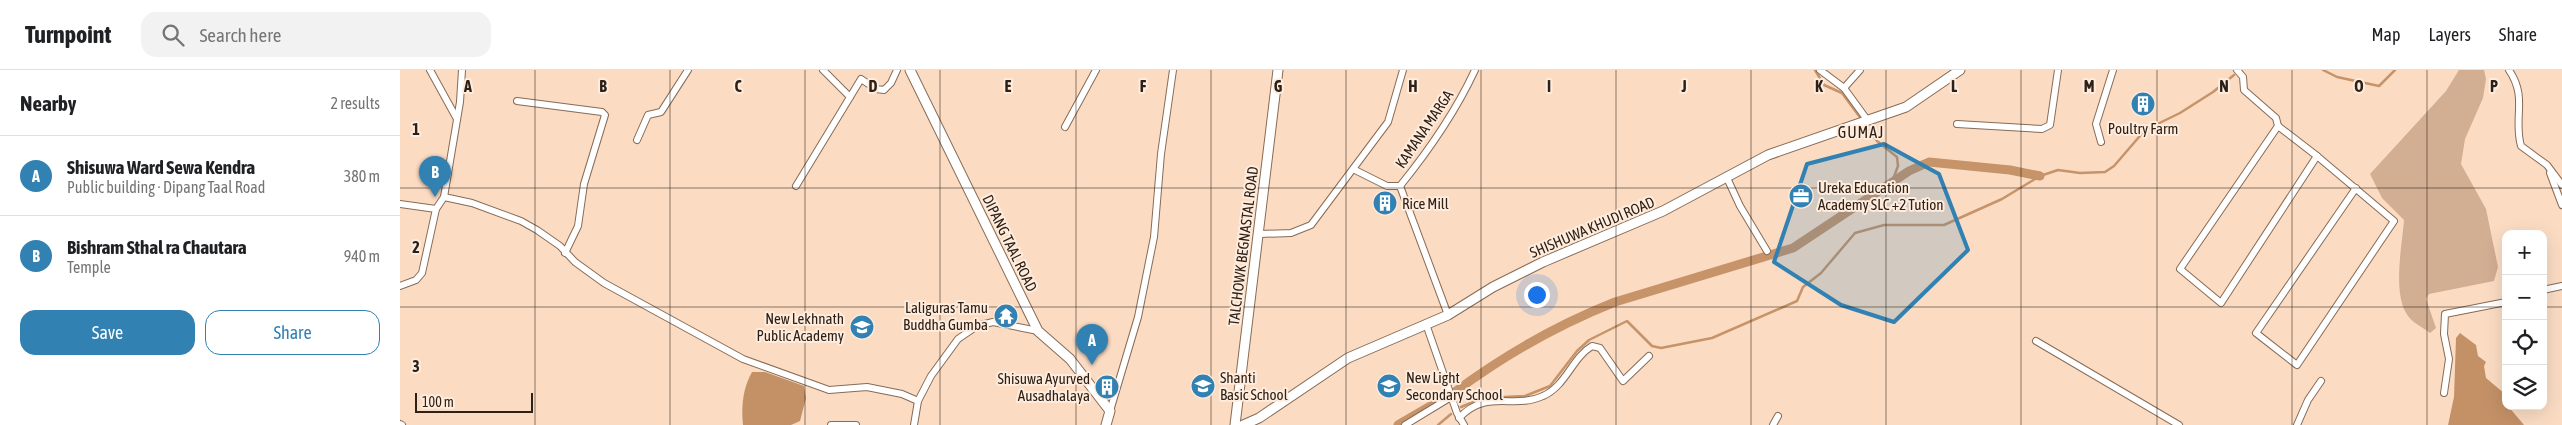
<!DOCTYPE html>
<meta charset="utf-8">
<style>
:root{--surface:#fff;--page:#f2f2f2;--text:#202124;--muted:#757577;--line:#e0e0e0;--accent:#3181b3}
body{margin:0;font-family:"Asap Condensed",sans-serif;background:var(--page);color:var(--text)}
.controls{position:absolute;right:15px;bottom:15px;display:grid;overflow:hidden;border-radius:10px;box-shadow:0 5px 20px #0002}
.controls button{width:45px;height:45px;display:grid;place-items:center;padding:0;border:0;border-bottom:1px solid var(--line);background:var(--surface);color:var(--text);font:25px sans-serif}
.scale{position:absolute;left:15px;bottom:12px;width:118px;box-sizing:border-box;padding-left:5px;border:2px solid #2c2017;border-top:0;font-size:14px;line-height:18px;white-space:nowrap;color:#2c2017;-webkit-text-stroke:4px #ffecdd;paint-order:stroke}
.you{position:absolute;left:1136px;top:224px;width:18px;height:18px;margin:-12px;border:4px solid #fff;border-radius:50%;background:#1a73e8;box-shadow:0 0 0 8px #1a73e833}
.badge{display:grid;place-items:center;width:32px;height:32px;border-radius:50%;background:var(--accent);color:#fff;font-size:16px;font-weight:700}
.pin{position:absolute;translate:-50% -41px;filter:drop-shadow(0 1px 2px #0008)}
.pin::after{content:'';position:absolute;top:26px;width:18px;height:15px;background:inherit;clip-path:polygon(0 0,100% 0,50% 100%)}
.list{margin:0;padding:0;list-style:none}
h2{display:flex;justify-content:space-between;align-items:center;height:65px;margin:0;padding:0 20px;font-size:21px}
h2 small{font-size:16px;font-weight:400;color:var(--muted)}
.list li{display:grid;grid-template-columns:32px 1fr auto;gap:15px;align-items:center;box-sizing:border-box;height:80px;padding:0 20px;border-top:1px solid var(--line)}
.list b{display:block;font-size:19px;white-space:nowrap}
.list p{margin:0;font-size:16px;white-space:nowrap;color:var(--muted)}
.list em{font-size:16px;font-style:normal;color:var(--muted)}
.actions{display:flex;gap:10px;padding:15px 20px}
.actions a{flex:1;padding:11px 0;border:1px solid var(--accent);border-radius:15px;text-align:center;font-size:18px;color:var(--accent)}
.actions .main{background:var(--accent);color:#fff}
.icon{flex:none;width:28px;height:28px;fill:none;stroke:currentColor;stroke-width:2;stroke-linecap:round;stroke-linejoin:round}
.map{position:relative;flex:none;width:2162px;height:355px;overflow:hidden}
header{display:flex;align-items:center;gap:30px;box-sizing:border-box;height:70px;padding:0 25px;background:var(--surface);border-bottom:1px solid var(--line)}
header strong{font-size:24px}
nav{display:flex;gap:28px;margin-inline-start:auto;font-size:18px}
.search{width:350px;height:45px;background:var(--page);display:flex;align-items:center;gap:12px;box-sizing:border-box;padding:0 18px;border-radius:15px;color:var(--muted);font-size:19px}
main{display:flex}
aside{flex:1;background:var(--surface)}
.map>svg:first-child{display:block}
</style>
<header>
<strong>Turnpoint</strong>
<div class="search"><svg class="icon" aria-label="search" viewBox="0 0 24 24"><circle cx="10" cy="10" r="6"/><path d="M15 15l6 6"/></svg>Search here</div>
<nav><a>Map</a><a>Layers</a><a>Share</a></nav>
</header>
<main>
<aside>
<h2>Nearby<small>2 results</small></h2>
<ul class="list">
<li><span class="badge">A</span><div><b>Shisuwa Ward Sewa Kendra</b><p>Public building · Dipang Taal Road</p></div><em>380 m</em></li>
<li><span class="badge">B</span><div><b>Bishram Sthal ra Chautara</b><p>Temple</p></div><em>940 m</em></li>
</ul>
<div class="actions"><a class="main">Save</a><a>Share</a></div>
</aside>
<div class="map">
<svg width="2162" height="355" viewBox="0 0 2162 355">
<rect width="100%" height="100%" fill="#fbdcc3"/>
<path fill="#d2ae92" d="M2059,0h25l2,9 -3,19 -18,41 -4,25 25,45 12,58 -4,14 -65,13 -3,5 10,29 -6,5c-6,-5 -17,-10 -22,-17 -16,-22 -6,-69 -4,-96l-22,-22 -12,-24 76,-83z"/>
<g fill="#c49167">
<polygon points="2060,263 2076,275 2078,286 2086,292 2084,296 2086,308 2105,324 2106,336 2108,336 2124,355 2048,355 2054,327 2056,268"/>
<path d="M352,302h13l39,14 2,12 -6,23 -9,4h-48c-2,-19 0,-37 9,-53z"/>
</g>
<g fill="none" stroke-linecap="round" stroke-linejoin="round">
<g stroke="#c79369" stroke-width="2.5">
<polyline points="1415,0 1424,15 1442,23 1462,50"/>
<polyline points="1923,0 1937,7 1979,16 1995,0"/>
<polyline points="1467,58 1477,71 1497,87 1498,96 1492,112"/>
<polyline points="1061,337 1083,328 1125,326 1150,316 1177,281 1189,270 1227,251 1252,276 1261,278 1312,268 1397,231 1403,217 1421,203 1455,163 1484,155 1544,155 1602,129 1640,106 1658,100 1680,103 1705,102 1714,96 1745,60 1780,43 1813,22 1834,5"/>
<polyline points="1038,355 1051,344"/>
</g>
<g stroke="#c79369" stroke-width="9">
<path d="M1056,321c50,-37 101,-66 159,-89l178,-54 116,-77 20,-9 81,8 30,6"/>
<polyline points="998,355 1034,334"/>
</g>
<defs>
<g id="street">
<polyline points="30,0 57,49"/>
<polyline points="423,0 450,27"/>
<polyline points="1420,0 1444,18 1468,51"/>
<polyline points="1837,0 1843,7 1844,20 1876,48 1878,56 1780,199 1821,233 1917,86 1994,151 1897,295 1856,263 1956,118"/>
<path d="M2109,0c19,28 4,47 12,76l26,19 15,20"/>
<polyline points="1444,18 1460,0"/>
<polyline points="117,31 202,42 205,45 184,114 178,156 165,183"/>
<polyline points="1557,54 1642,59 1650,55 1658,0"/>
<polyline points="1878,56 1917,86"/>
<polyline points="665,57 696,0"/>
<polyline points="237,70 248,45 261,42 288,0"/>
<polyline points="1701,72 1696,54 1713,0"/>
<polyline points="955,100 987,116 1000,116"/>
<polyline points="2150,103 2162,135"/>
<polyline points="1327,108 1340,136 1367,181"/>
<polyline points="396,116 461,9 476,19 484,20 491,13 497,0"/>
<polyline points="44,127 72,133 121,151 137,160 160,176 175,192 204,213 343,289 429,320 467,317 502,324 518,331"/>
<polyline points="0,134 36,139"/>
<polyline points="859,164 891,163 911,155 988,52 1003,0"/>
<polyline points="0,216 16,210 22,203 36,139 44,127 60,32 62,0"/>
<polyline points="2143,220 2162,216"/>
<path d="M1048,245l-48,-129c30,-37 55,-73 75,-116"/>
<polyline points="1026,254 1057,343 1064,355"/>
<polyline points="1636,271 1779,355"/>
<polyline points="2044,323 2049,289 2044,264 2045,244 2106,232"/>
<polyline points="710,341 738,247 754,167 761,84 773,0"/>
<path d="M1059,348c28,-30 54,-8 84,-22 23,-10 29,-38 49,-50l8,2 23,33 26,-25"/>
<polyline points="0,354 2,355"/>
<polyline points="431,355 456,355"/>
<polyline points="514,355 518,331 531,306 558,269 577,256 593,252 638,261"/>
<polyline points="1005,355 1051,327"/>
<polyline points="1373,355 1378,346"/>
<polyline points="1897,355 1908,330 1921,311"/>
</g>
<g id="secondary">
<polyline points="510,0 638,261 670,289 710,341 706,355"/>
<polyline points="835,355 878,0"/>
<polyline points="843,355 859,348 948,288 1048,245 1093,217 1143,192 1263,141 1368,85 1506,37 1560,0"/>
</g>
</defs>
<use href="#street" stroke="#876b56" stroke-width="8"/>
<use href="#secondary" stroke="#876b56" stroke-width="11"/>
<use href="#street" stroke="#fff" stroke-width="6"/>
<use href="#secondary" stroke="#fff" stroke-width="9"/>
</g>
<path fill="#3181b3" fill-opacity="0.2" stroke="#3181b3" stroke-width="4" stroke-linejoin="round" d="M1484,74l55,30 29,76 -74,72 -53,-17 -67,-43 33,-98z"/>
<path fill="none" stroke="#2c2017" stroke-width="1" stroke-opacity="0.55" d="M135,0v355M270,0v355M405,0v355M540,0v355M676,0v355M811,0v355M946,0v355M1081,0v355M1216,0v355M1351,0v355M1486,0v355M1621,0v355M1757,0v355M1892,0v355M2027,0v355M0,118h2162M0,237h2106M2143,237h19"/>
<defs>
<symbol id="building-disc" viewBox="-11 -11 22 22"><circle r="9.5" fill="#3181b3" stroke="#ffecdd"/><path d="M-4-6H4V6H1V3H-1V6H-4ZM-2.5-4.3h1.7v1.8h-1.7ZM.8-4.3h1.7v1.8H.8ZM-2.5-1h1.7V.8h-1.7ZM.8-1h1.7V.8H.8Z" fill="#fff"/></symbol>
<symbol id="office-disc" viewBox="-11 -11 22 22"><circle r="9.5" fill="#3181b3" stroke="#ffecdd"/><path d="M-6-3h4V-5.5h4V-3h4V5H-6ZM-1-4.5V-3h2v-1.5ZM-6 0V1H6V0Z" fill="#fff"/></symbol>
<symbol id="temple-disc" viewBox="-11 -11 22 22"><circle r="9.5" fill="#3181b3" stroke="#ffecdd"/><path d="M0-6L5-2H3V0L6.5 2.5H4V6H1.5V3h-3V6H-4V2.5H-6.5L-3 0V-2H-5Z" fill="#fff"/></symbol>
<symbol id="school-disc" viewBox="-11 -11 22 22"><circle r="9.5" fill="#3181b3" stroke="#ffecdd"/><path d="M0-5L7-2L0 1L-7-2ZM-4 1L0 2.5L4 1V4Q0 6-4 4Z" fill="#fff"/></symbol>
</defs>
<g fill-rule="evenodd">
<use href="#building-disc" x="1729" y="20" width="28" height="28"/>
<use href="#office-disc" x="1387" y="112" width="28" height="28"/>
<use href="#building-disc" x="971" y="119" width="28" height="28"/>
<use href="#temple-disc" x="592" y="232" width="28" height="28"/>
<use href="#school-disc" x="448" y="243" width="28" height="28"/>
<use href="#school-disc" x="789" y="302" width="28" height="28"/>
<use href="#school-disc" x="975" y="302" width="28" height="28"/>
<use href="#building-disc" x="693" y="303" width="28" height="28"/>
</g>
<g text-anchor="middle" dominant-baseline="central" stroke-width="4" stroke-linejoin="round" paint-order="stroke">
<g font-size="15" fill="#2c2017" stroke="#ffecdd" text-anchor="start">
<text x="1743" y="58" text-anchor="middle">Poultry Farm</text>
<text x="1418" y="117">Ureka Education<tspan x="1418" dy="17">Academy SLC +2 Tution</tspan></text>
<text x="1002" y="133">Rice Mill</text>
<text x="588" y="237" text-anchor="end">Laliguras Tamu<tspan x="588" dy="17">Buddha Gumba</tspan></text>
<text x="444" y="248" text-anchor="end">New Lekhnath<tspan x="444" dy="17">Public Academy</tspan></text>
<text x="820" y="307">Shanti<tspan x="820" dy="17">Basic School</tspan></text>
<text x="1006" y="307">New Light<tspan x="1006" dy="17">Secondary School</tspan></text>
<text x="690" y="308" text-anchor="end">Shisuwa Ayurved<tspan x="690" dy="17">Ausadhalaya</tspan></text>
</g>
<g font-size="15" fill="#2c2017" stroke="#ffecdd">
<text transform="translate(1024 59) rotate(-56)">KAMANA MARGA</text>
<text transform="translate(1192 157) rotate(-23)">SHISHUWA KHUDI ROAD</text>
<text transform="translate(610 173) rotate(64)">DIPANG TAAL ROAD</text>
<text transform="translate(843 176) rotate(-83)">TALCHOWK BEGNASTAL ROAD</text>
</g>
<g font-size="16" letter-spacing="1" fill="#2c2017" stroke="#ffecdd">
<text x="1461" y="62">GUMAJ</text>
</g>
</g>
<g font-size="16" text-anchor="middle" font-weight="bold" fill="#2c2017" stroke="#ffecdd" stroke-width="4" stroke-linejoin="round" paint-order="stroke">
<text x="68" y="22">A</text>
<text x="203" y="22">B</text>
<text x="338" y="22">C</text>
<text x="473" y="22">D</text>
<text x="608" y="22">E</text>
<text x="743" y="22">F</text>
<text x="878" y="22">G</text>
<text x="1013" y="22">H</text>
<text x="1149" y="22">I</text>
<text x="1284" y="22">J</text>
<text x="1419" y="22">K</text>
<text x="1554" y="22">L</text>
<text x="1689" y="22">M</text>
<text x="1824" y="22">N</text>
<text x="1959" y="22">O</text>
<text x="2094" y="22">P</text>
<text x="16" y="65">1</text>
<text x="16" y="183">2</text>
<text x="16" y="302">3</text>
</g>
</svg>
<div class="controls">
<button>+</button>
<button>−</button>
<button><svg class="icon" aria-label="locate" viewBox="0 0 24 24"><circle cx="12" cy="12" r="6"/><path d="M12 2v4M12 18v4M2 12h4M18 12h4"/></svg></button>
<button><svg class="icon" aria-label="layers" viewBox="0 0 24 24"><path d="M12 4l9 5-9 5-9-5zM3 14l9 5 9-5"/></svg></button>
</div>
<div class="scale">100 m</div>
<div class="you"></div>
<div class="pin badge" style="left:692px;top:295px">A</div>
<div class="pin badge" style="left:35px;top:127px">B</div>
</div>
</main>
